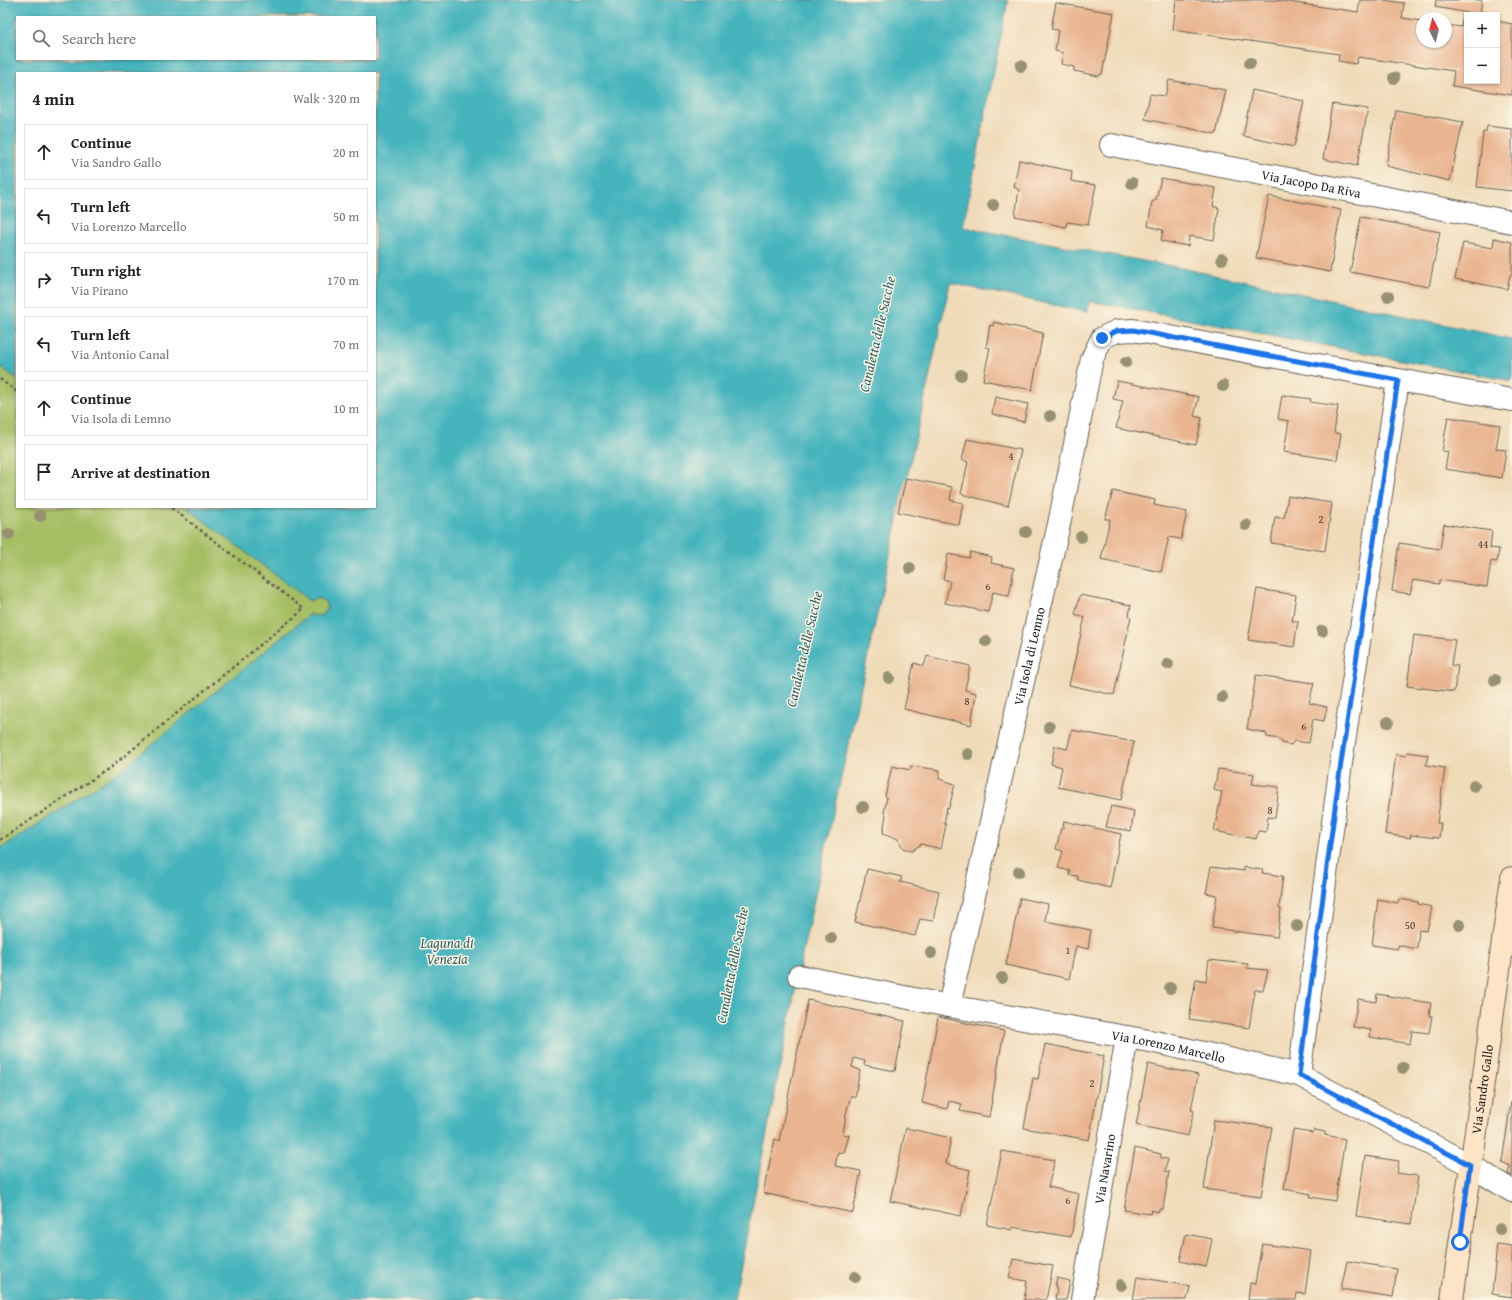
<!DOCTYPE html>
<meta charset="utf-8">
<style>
:root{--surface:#fff;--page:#f2f2f2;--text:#222;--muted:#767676;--line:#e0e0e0}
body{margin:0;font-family:"Gentium Book Plus",serif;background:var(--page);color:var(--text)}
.controls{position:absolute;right:12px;top:12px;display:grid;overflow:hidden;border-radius:0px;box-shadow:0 1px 3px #0004}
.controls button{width:36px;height:36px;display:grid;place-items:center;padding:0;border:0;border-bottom:1px solid var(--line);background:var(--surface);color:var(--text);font:20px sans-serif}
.compass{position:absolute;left:1416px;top:12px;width:36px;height:36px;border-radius:50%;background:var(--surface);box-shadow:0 1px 3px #0004;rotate:353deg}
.stop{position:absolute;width:12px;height:12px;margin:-9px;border:3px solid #1a73e8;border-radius:50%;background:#fff}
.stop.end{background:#1a73e8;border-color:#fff;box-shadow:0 1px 4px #0008}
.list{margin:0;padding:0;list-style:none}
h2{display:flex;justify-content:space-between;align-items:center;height:52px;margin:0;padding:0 16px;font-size:17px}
h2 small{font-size:13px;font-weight:400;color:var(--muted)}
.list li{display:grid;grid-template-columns:26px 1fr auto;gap:12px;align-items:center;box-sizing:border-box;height:56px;margin:0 8px 8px;padding:0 8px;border:1px solid var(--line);border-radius:0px}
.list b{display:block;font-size:15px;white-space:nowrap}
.list p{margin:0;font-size:13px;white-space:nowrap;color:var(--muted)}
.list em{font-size:13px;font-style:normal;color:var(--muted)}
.icon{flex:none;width:22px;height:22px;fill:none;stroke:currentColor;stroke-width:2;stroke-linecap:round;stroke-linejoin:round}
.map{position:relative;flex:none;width:1512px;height:1300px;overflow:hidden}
.search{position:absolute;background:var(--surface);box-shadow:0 1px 3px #0004;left:16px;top:16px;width:360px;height:44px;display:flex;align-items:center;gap:10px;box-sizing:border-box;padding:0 14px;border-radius:0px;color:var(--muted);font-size:15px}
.panel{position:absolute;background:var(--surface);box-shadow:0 1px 3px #0004;left:16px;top:72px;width:360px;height:436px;border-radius:0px}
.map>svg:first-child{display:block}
</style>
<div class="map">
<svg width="1512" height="1300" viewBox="0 0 1512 1300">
<rect width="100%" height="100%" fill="#fcf5e5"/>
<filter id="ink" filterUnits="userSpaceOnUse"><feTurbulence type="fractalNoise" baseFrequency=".025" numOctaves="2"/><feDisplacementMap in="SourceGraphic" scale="8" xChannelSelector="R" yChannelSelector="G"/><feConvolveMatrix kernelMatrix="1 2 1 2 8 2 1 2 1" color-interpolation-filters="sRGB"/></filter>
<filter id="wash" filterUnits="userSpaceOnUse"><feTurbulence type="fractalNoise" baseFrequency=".012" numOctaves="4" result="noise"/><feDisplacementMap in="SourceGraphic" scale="16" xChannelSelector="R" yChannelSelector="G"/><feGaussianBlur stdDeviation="0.9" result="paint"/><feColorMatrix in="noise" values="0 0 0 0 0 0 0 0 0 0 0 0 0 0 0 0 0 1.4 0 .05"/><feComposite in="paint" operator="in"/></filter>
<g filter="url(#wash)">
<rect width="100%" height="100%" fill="#f0dbb9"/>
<polygon fill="#a5be63" stroke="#606d40" points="0,366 17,379 17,507 186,507 310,601 317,598 325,601 327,608 323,615 316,616 310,614 117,773 0,849"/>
<path fill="#45b4bd" stroke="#30686c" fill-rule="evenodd" d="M0,0h1008l-45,227 223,42 326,70v42l-422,-80 -3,11 -137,-29 -147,667 -69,350h-734v-451l117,-76 193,-159 6,2 7,-1 4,-7 -2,-7 -8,-3 -7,3 -124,-94h189v-434h-358v306l-17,-13zM17,17h358v42h-358z"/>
<g id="blocks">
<g fill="#e9b48f">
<polygon points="1176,0 1274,0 1358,12 1360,0 1384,0 1404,3 1402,18 1422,21 1422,42 1446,42 1446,25 1461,27 1463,15 1467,16 1467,81 1497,81 1497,21 1512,24 1512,95 1452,86 1454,71 1358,57 1356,64 1338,61 1339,54 1173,30"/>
<polygon points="1436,0 1482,0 1480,15 1435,7"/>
<polygon points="1056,3 1114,13 1102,74 1098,76 1074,71 1074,67 1061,64 1063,53 1055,51 1058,30 1051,29"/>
<polygon points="1169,80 1226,90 1216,134 1145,119 1150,94 1165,96"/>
<polygon points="1252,90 1304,101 1294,147 1243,136"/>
<polygon points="1332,104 1368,109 1357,166 1323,159"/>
<polygon points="1396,110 1463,122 1450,181 1386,166"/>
<polygon points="1487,126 1512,129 1512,191 1477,187 1483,132 1486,132"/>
<polygon points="1019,160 1072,171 1071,181 1096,185 1088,225 1067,222 1066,227 1015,216 1019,190 1014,187"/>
<polygon points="1161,178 1216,188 1213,206 1219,208 1214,240 1189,236 1188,246 1161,241 1163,230 1148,226 1152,202 1156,200"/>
<polygon points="1269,196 1341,210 1330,272 1256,258"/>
<polygon points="1361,217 1440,232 1429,287 1350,272"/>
<polygon points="1494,238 1512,242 1512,275 1510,275 1507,289 1455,279 1463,243 1493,248"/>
<polygon points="994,322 1043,333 1032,390 983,380 990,348 986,347 990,325 993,326"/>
<polygon points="1117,381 1199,397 1194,416 1202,418 1196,445 1116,428 1123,401 1113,399"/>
<polygon points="1282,395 1311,399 1310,402 1338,406 1334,433 1341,434 1337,460 1284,452 1289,421 1278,419"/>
<polygon points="995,397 1028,404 1024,422 992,414"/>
<polygon points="1448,417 1500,425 1496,449 1506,450 1502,478 1445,469 1448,452 1442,451"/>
<polygon points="967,439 1021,450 1008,506 961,494 968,462 962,460"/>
<polygon points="906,478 952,487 950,500 963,503 959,525 898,512"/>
<polygon points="1113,491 1155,500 1154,505 1187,512 1181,539 1169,537 1161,572 1101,559 1110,519 1105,519"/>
<polygon points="1288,496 1332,503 1325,551 1271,543 1275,517 1284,518"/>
<polygon points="1444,524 1492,531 1490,548 1499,549 1497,562 1491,561 1487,587 1439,580 1439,584 1413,580 1410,594 1392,591 1399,543 1440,549"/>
<polygon points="970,552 992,557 991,563 1014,568 1009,596 993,592 988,612 945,603 950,581 943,579 948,554 969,558"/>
<polygon points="1257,589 1296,595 1292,621 1298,621 1294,647 1248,640"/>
<polygon points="1080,595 1131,605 1129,616 1131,617 1114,695 1069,685 1085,617 1075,614"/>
<polygon points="1414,635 1455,640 1451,665 1458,666 1454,692 1407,686"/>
<polygon points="927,656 970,666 965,690 976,693 971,725 904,709 914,663 924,666"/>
<polygon points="1256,675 1314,683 1309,703 1327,707 1324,721 1313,719 1309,743 1294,741 1291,745 1282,743 1280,739 1267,737 1266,733 1247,729"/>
<polygon points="1072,730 1134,742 1121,800 1058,787 1062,767 1051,764 1055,746 1067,749"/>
<polygon points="1407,752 1428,755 1426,765 1445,768 1437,823 1441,823 1439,838 1410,835 1411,838 1385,834 1396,754 1406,756"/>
<polygon points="892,766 910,770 911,766 940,770 939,779 955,784 949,808 947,807 944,824 946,824 941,849 921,844 912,851 903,848 898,839 883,833 886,815 884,813 887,797 885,796"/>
<polygon points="1218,769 1254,774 1252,784 1279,787 1275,818 1268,817 1266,832 1258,831 1256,839 1214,831 1222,792 1214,790"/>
<polygon points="1111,806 1134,811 1131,831 1106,827"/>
<polygon points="1064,821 1121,834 1110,888 1078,880 1078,876 1069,875 1070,871 1058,868 1063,851 1056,849 1061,828 1063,828"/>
<polygon points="1211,867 1244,871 1244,867 1263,870 1262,873 1283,876 1279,908 1281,909 1277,937 1212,928 1217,895 1206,893"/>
<polygon points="867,869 902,877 900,882 939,891 933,921 920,919 915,936 855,922"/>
<polygon points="1020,898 1048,904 1045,921 1091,930 1088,949 1076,946 1069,979 1006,965"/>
<polygon points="1378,899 1398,903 1399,899 1418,902 1418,904 1432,907 1427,931 1419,930 1417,948 1411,948 1398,945 1398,949 1372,945"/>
<polygon points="1209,960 1248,964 1247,968 1268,970 1263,990 1255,990 1249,1028 1189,1019 1196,979 1206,981"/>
<polygon points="1377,994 1431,1003 1429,1016 1432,1016 1429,1033 1412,1031 1410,1044 1370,1037 1371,1030 1353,1027 1358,999 1376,1002"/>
<polygon points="808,1000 905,1021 895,1071 864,1065 865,1061 854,1058 852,1067 860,1070 855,1097 851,1095 846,1114 843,1134 849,1135 844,1153 838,1152 835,1166 861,1171 853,1213 763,1193 775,1139 779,1141"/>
<polygon points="938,1017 1004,1031 989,1117 960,1111 962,1104 949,1101 947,1109 922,1103"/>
<polygon points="1045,1044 1104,1056 1089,1140 1024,1128 1033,1078 1038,1079"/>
<polygon points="1148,1064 1198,1075 1191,1110 1194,1111 1188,1136 1136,1125"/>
<polygon points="1511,1101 1512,1101 1512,1176 1508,1174 1510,1166 1502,1162"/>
<polygon points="1214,1120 1272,1127 1261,1197 1204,1189"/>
<polygon points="906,1128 951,1138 946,1164 970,1170 961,1216 890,1201"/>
<polygon points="1293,1130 1312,1133 1314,1130 1325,1132 1325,1135 1345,1139 1335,1201 1310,1197 1311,1194 1284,1189"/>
<polygon points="1135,1148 1161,1154 1161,1158 1168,1159 1165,1171 1169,1172 1163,1209 1159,1209 1158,1212 1151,1210 1150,1214 1124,1210"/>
<polygon points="1002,1151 1055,1160 1048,1187 1079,1194 1071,1237 1012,1227 1012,1230 987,1225"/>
<polygon points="1365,1156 1399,1161 1397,1173 1418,1176 1411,1224 1356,1216"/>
<polygon points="1186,1234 1212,1239 1206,1267 1180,1261"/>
<polygon points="1262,1244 1311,1251 1305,1294 1297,1293 1296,1300 1248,1300 1250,1283 1255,1284"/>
<polygon points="1497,1244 1512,1246 1512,1297 1492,1294"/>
<polygon points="1013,1259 1053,1266 1046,1300 1024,1300 1027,1281 1009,1278"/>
<polygon points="1347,1261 1397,1269 1393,1297 1341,1289"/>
<polygon points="1137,1277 1190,1286 1187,1300 1133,1300"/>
<polygon points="1057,1278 1070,1281 1066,1300 1055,1300 1057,1288 1055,1287"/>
</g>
</g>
</g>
<g filter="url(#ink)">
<use href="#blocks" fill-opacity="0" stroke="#665f53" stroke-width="1"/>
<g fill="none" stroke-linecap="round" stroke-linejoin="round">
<defs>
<g id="street">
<path id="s1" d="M1111,145l401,77"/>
<path id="s2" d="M799,976l150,30 206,36 144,33 171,90 42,26"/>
<path id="s3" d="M949,1006l110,-482 33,-165 10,-21 15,-7 16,-1 265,50 114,20"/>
<polyline points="1299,1075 1341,763 1398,380"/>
<path id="s4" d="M1082,1300l45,-263"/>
</g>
<g id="secondary">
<path id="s5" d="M1452,1300l60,-422"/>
</g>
</defs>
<use href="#street" stroke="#665f53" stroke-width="24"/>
<use href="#secondary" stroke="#665f53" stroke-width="24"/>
<g stroke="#665f53" stroke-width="2.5" stroke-dasharray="3 3" stroke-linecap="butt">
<polyline points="0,379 17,392"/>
<polyline points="0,840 111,767 304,609 170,507"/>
</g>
<use href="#street" stroke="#fff" stroke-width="22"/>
<use href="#secondary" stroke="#fee4c6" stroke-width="22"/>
</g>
<g fill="#969170">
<circle cx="1250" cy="63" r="6"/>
<circle cx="1021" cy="66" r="6"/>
<circle cx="1394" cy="78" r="6"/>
<circle cx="1132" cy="183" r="6"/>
<circle cx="993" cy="205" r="6"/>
<circle cx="1222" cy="259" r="6"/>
<circle cx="1388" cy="296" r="6"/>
<circle cx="1126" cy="362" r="6"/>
<circle cx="961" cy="375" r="6"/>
<circle cx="1223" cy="386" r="6"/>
<circle cx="1050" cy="416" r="6"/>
<circle cx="40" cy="516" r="6"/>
<circle cx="1246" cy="525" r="6"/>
<circle cx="1026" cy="532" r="6"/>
<circle cx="9" cy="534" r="6"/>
<circle cx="1081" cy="537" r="6"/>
<circle cx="910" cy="568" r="6"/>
<circle cx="1322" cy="631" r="6"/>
<circle cx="986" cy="641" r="6"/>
<circle cx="1168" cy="664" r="6"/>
<circle cx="889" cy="678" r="6"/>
<circle cx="1495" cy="680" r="6"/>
<circle cx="1222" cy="697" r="6"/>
<circle cx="1388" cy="722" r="6"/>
<circle cx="1049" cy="727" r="6"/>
<circle cx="968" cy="754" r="6"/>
<circle cx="1474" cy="786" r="6"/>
<circle cx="863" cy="807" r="6"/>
<circle cx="1019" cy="872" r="6"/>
<circle cx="1459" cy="925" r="6"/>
<circle cx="1297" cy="926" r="6"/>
<circle cx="831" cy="938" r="6"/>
<circle cx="931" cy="953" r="6"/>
<circle cx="1002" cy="978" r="6"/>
<circle cx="1170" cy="988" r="6"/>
<circle cx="1403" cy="1068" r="6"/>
<circle cx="1500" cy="1229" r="6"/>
<circle cx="855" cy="1277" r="6"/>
<circle cx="1121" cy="1285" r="6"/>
</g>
</g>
<g fill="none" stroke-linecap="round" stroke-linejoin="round" filter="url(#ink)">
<polyline stroke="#1a73e8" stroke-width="5" points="1102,338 1117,331 1133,330 1398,380 1341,763 1299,1075 1470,1165 1460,1242"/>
</g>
<g text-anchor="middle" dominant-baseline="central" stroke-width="3" stroke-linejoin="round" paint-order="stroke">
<g font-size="11" fill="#4f4239">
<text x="1011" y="456">4</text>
<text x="1321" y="519">2</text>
<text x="1483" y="544">44</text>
<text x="988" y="586">6</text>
<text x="967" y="701">8</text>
<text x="1304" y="726">6</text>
<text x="1270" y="810">8</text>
<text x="1410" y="925">50</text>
<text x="1068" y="950">1</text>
<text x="1092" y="1083">2</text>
<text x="1068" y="1200">6</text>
</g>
<g font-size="13" fill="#1c1c1c" stroke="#fcf5e5">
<text stroke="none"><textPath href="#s1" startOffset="204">Via Jacopo Da Riva</textPath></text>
<text stroke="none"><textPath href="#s3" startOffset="359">Via Isola di Lemno</textPath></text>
<text stroke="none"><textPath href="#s2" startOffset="376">Via Lorenzo Marcello</textPath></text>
<text stroke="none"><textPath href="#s5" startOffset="213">Via Sandro Gallo</textPath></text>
<text stroke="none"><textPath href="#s4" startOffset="133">Via Navarino</textPath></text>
</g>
<g font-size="14" font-style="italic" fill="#2e6064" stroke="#fcf5e5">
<text transform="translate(877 334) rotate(-77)">Canaletta delle Sacche</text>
<text transform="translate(804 649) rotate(-77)">Canaletta delle Sacche</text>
<text x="447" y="943">Laguna di<tspan x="447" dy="16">Venezia</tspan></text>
<text transform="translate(732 965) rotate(-79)">Canaletta delle Sacche</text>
</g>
</g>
</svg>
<div class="controls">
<button>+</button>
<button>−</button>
</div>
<svg class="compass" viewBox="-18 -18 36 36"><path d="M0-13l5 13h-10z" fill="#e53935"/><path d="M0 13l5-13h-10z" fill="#767676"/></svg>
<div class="stop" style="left:1460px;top:1242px"></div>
<div class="stop end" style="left:1102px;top:338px"></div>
<div class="search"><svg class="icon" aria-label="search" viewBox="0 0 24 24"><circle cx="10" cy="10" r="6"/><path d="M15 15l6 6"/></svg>Search here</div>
<section class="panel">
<h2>4 min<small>Walk · 320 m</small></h2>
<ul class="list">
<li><svg class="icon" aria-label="ahead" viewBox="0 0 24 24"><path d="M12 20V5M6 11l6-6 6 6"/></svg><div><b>Continue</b><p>Via Sandro Gallo</p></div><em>20 m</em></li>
<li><svg class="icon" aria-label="left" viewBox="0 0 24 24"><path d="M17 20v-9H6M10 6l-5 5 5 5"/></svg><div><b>Turn left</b><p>Via Lorenzo Marcello</p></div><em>50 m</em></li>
<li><svg class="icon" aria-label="right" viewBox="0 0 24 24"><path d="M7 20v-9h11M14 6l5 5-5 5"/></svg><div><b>Turn right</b><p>Via Pirano</p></div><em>170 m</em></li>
<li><svg class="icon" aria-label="left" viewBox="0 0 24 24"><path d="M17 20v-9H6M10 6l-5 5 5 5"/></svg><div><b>Turn left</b><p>Via Antonio Canal</p></div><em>70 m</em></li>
<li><svg class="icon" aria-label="ahead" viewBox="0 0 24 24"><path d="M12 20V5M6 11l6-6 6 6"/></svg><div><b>Continue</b><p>Via Isola di Lemno</p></div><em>10 m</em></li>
<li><svg class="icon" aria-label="arrive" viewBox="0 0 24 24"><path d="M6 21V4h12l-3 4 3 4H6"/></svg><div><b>Arrive at destination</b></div></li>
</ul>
</section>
</div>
